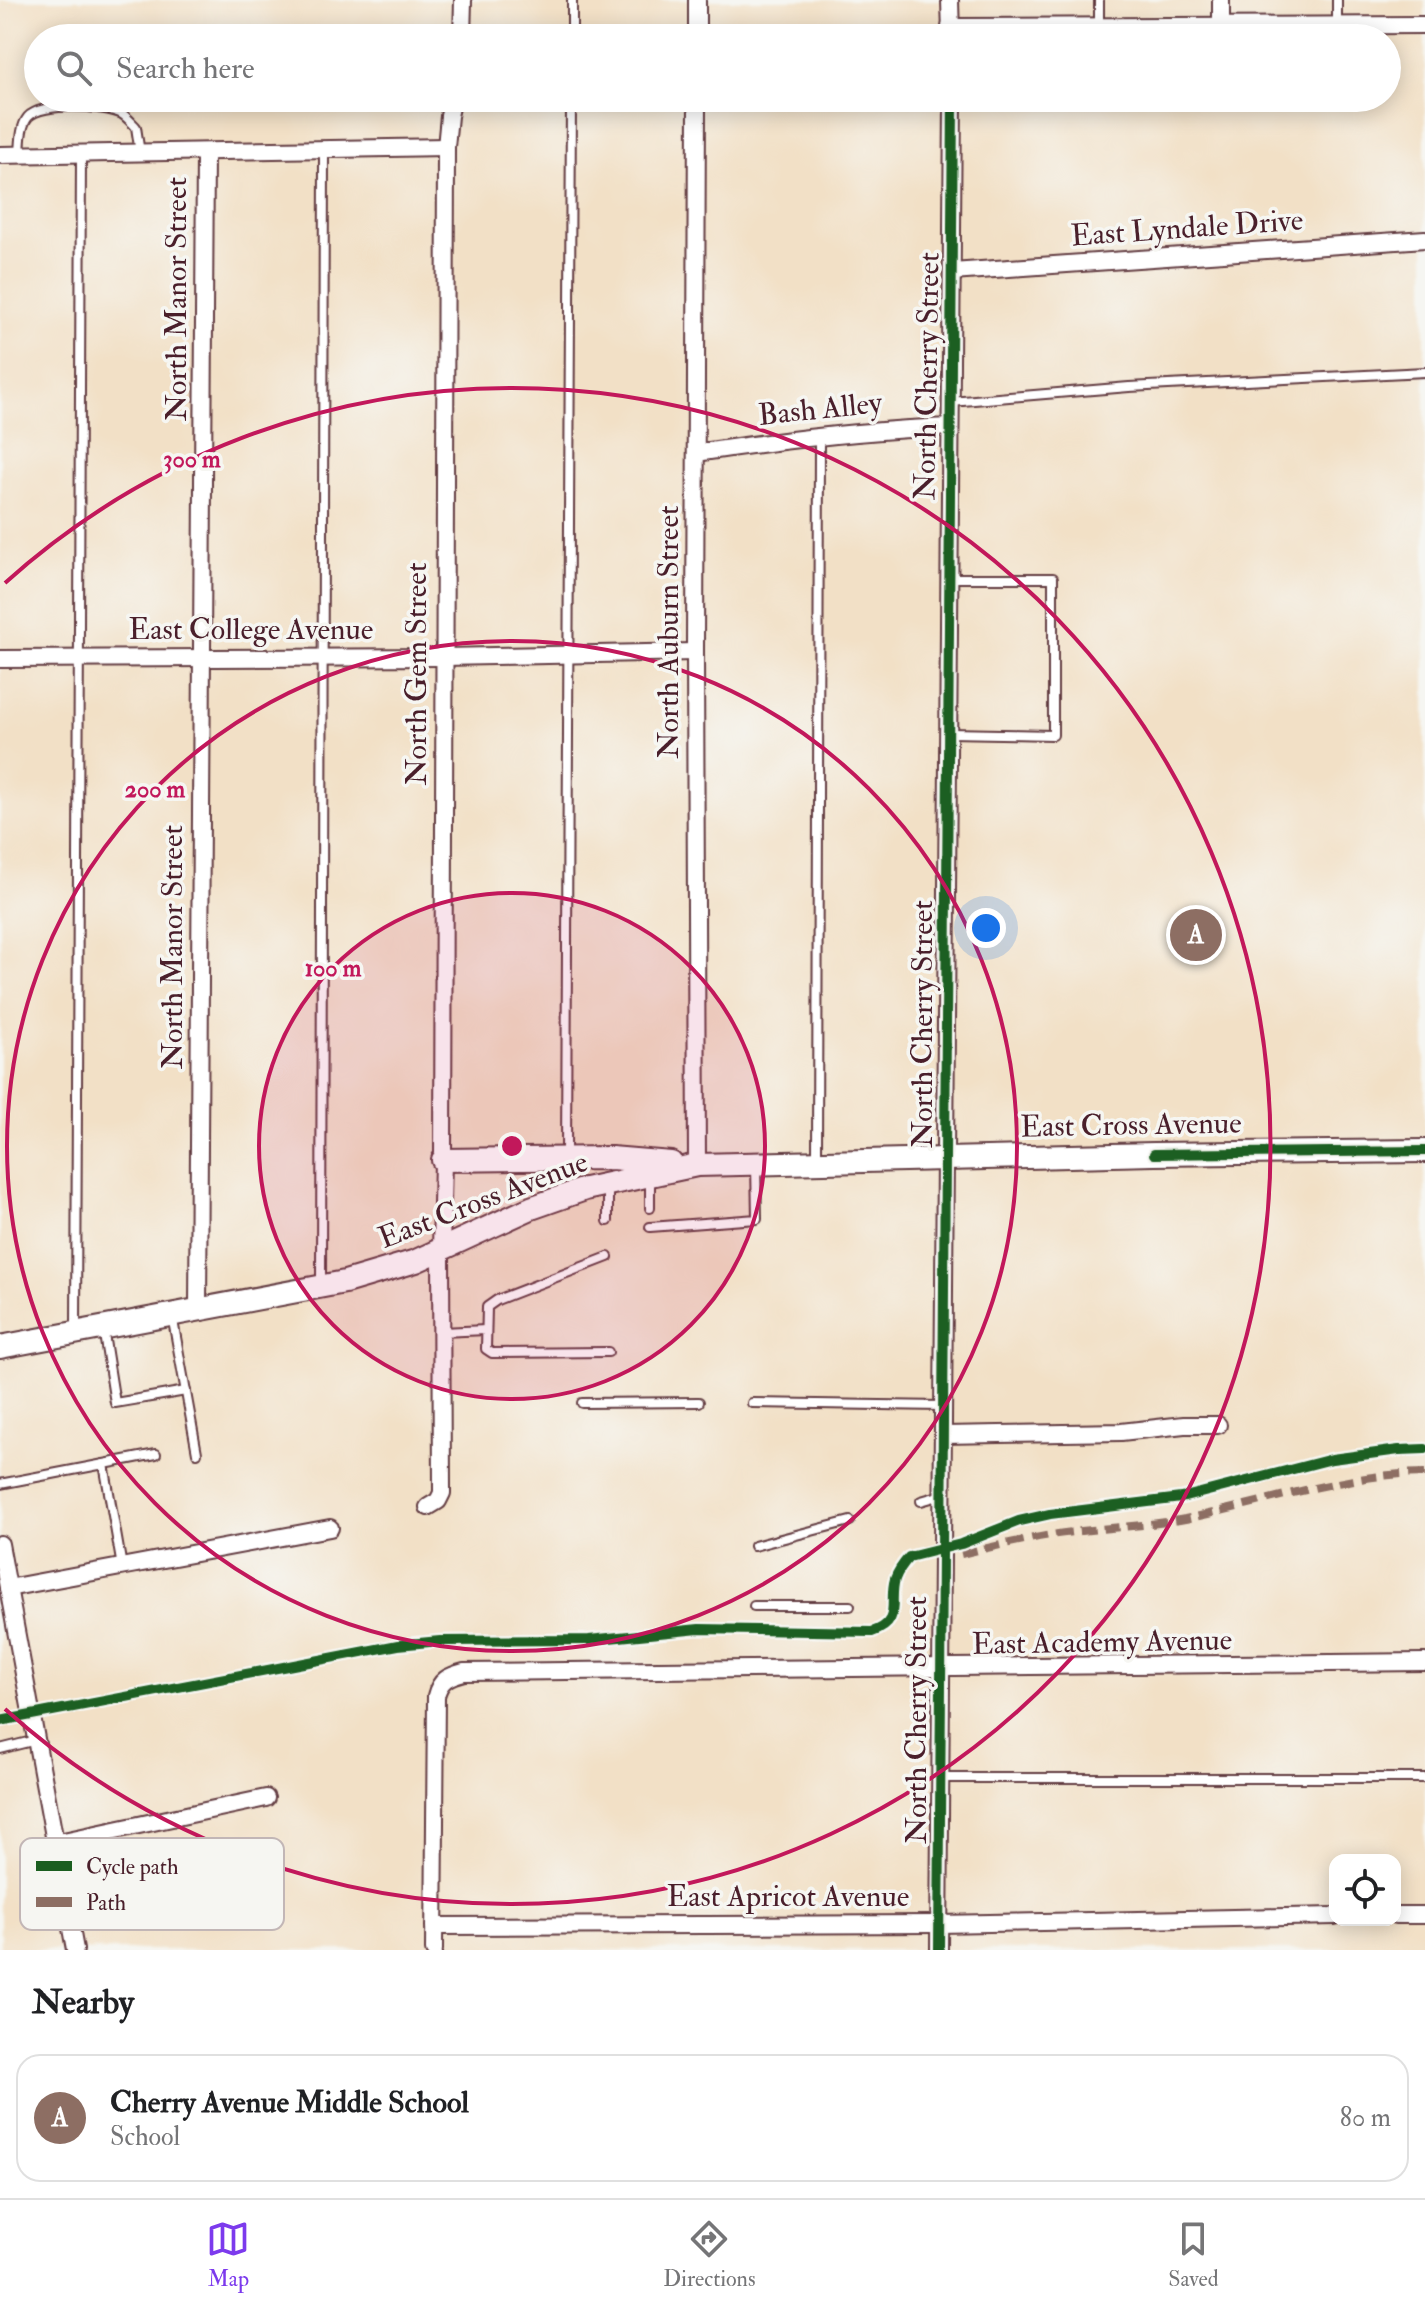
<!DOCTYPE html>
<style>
:root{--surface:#fff;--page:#f6f6f6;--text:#202124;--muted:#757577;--line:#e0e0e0;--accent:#7c3aed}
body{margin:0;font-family:"IM FELL Double Pica",serif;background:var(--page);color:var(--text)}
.controls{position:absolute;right:24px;bottom:24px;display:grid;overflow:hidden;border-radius:16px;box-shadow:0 4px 20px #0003}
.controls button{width:72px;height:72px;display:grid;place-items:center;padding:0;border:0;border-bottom:2px solid var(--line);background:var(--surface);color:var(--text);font:40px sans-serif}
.you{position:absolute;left:986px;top:928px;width:28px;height:28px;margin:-20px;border:6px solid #fff;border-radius:50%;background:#1a73e8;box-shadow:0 0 0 12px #1a73e833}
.badge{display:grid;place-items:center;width:52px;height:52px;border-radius:50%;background:var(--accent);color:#fff;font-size:26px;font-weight:700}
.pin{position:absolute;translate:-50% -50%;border:4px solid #fff;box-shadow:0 2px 8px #0006}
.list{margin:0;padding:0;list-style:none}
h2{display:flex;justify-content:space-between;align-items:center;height:104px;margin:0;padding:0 32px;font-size:34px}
h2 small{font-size:26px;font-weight:400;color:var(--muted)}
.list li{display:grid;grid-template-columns:52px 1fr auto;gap:24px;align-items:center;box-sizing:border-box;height:128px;margin:0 16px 16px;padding:0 16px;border:2px solid var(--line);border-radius:24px}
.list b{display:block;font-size:30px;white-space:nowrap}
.list p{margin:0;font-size:26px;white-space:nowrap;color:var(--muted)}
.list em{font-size:26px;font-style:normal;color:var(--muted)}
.icon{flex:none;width:44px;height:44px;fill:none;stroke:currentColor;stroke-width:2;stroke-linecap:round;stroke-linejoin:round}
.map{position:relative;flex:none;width:1425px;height:1950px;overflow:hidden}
.search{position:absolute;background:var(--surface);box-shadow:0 4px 20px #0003;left:24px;right:24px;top:24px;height:88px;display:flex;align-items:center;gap:20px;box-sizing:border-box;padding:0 28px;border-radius:44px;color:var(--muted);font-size:30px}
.sheet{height:248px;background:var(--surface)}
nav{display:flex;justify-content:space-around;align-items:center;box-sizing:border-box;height:112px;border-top:2px solid var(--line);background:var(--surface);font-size:22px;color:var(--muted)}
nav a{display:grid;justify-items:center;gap:4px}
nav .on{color:var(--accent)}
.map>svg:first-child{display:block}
</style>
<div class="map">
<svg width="1425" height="1950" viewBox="0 0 1425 1950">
<rect width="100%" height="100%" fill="#f6f6f2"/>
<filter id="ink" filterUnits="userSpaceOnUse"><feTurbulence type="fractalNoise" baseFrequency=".0125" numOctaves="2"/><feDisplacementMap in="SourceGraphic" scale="16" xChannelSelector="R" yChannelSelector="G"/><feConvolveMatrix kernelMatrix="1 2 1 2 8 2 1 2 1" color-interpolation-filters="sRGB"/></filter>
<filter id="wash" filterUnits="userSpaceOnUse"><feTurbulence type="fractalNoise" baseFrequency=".006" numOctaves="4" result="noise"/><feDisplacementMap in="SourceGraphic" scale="32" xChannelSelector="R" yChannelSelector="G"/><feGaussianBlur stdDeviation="1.8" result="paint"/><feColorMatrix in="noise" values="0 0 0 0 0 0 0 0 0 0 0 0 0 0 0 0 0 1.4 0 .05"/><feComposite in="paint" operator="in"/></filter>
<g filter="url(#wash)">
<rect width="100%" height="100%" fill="#f2e0c6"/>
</g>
<g filter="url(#ink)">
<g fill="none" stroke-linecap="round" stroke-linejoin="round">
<defs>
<g id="lane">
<polyline points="1337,25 1337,0"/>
<polyline points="1099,26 1099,0"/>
<polyline points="572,38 572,0"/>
<path d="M20,154c1,-11 0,-27 8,-37 14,-15 76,-12 94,-3 5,3 10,9 14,13l4,26"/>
<polyline points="951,402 1129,387 1425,372"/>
<polyline points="949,733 1053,735 1053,578 949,578"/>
<polyline points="566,1157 571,98"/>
<polyline points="817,1161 819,436"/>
<polyline points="650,1175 650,1208"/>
<polyline points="608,1185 608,1221"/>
<polyline points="650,1227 757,1219 756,1164"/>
<polyline points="321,1285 324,150"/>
<polyline points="172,1315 197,1453"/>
<polyline points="103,1328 115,1403 186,1391"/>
<polyline points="76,1332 81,154"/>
<polyline points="442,1332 486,1330"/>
<polyline points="608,1352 492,1353 486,1349 487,1307 497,1300 608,1257"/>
<polyline points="582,1403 699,1402"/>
<polyline points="752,1403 943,1406"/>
<polyline points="104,1464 122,1567"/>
<polyline points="0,1484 156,1454"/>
<polyline points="921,1501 942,1495"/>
<polyline points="754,1546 850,1521"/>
<polyline points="754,1606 850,1606"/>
<polyline points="0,1749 36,1740"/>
<polyline points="940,1778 1425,1778"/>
</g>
<g id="street">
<polyline points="950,0 951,34"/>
<polyline points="1221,26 1221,0"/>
<polyline points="950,27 1425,25"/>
<polyline points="462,38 463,0"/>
<polyline points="697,38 697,0"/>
<polyline points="0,155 446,147"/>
<polyline points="952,272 1425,239"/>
<path d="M696,453c85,-13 169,-23 254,-26"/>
<polyline points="0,659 444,657 695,652"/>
<polyline points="697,1165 695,652 697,98"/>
<polyline points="198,1310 205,152"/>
<polyline points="943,1435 1121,1432 1184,1425 1218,1425"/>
<polyline points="428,1507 438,1501 442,1493 441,1250 443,1160 446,147 449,116 453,98"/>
<polyline points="0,1544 75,1950"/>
<polyline points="8,1588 330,1528"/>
<polyline points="54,1843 266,1798"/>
<polyline points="1395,1915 1425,1915"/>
<polyline points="434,1926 939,1924 1335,1916"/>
<path d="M434,1950l2,-254c4,-16 12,-20 28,-24l961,-10"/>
<polyline points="939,1950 953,98"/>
</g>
<g id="secondary">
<polyline points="443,1160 611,1158 671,1163"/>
<polyline points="0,1347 345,1282 416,1261 531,1208 585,1189 697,1165 1154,1154 1425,1151"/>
</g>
</defs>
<use href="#lane" stroke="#633c42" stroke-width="12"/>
<use href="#street" stroke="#633c42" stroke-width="20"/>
<use href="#secondary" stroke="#633c42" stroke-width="26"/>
<use href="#lane" stroke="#fff" stroke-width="8"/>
<use href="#street" stroke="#fff" stroke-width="16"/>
<use href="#secondary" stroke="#fff" stroke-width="22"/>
<path stroke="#8d6e63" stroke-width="8" stroke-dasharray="16 8" stroke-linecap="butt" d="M961,1554c30,-7 60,-14 90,-19 45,-7 89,-8 134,-16 80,-16 157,-45 240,-46"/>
<defs>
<g id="cycleway">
<polyline points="1154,1154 1425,1151"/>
<path d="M0,1721l398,-76 42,-4 149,-1 110,-11 173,3c31,-10 16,-30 23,-53 3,-9 8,-15 14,-22l52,-13 58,-23 31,-7 131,-16 151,-39 67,-9 26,-1"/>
<polyline points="939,1950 953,98"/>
</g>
</defs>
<use href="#cycleway" stroke="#f6f6f2" stroke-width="15"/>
<use href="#cycleway" stroke="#1b5e20" stroke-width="10"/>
</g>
</g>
<circle cx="512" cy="1146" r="253" fill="#c2185b" fill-opacity=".12"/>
<g fill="none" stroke="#c2185b" stroke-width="4">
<circle cx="512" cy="1146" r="253"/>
<circle cx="512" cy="1146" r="505"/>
<path d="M5 583A758 758 0 1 1 5 1709"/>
</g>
<g text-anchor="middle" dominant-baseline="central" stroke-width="7" stroke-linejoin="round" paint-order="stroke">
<g font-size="30" fill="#4a1f2b" stroke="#f6f6f2">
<text transform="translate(1187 228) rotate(-4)">East Lyndale Drive</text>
<text transform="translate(176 299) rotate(-90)">North Manor Street</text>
<text transform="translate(927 376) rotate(-89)">North Cherry Street</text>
<text transform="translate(820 409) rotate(-6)">Bash Alley</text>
<text x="251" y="629">East College Avenue</text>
<text transform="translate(668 632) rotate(-90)">North Auburn Street</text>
<text transform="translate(416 674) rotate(-90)">North Gem Street</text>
<text transform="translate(172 947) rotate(-90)">North Manor Street</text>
<text transform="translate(922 1024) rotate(-90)">North Cherry Street</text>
<text transform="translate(1131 1125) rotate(-1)">East Cross Avenue</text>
<text transform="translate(483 1200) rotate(-21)">East Cross Avenue</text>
<text transform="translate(1102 1642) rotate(-1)">East Academy Avenue</text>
<text transform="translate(916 1720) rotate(-90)">North Cherry Street</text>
<text x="788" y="1896">East Apricot Avenue</text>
</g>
</g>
<rect x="20" y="1838" width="264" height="92" rx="12" fill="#f6f6f2" stroke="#c2b6b6" stroke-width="2"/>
<rect x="36" y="1861" width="36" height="10" fill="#1b5e20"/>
<rect x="36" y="1897" width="36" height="10" fill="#8d6e63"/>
<g font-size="22" fill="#4a1f2b">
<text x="86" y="1874">Cycle path</text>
<text x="86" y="1910">Path</text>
</g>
<circle cx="512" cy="1146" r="12" fill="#c2185b" stroke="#f6f6f2" stroke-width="4"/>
<g font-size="24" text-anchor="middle" font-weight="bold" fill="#c2185b" stroke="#f6f6f2" stroke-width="7" stroke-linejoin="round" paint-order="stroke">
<text x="192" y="467">300 m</text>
<text x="155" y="797">200 m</text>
<text x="333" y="976">100 m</text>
</g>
</svg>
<div class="controls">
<button><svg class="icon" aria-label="locate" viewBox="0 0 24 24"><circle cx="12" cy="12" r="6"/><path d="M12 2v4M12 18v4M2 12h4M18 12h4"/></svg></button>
</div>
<div class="you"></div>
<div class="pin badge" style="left:1196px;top:935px;background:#8d6e63">A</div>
<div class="search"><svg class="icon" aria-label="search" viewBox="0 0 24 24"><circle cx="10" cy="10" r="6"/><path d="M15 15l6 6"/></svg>Search here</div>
</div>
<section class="sheet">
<h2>Nearby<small></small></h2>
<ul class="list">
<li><span class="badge" style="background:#8d6e63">A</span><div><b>Cherry Avenue Middle School</b><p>School</p></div><em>80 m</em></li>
</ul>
</section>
<nav>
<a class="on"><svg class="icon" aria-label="map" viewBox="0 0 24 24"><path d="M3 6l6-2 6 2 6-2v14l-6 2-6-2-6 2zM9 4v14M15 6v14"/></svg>Map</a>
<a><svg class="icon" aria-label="directions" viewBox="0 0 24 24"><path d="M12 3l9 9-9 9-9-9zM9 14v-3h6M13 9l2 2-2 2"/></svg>Directions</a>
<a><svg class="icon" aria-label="saved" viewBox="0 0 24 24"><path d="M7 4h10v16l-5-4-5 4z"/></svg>Saved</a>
</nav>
